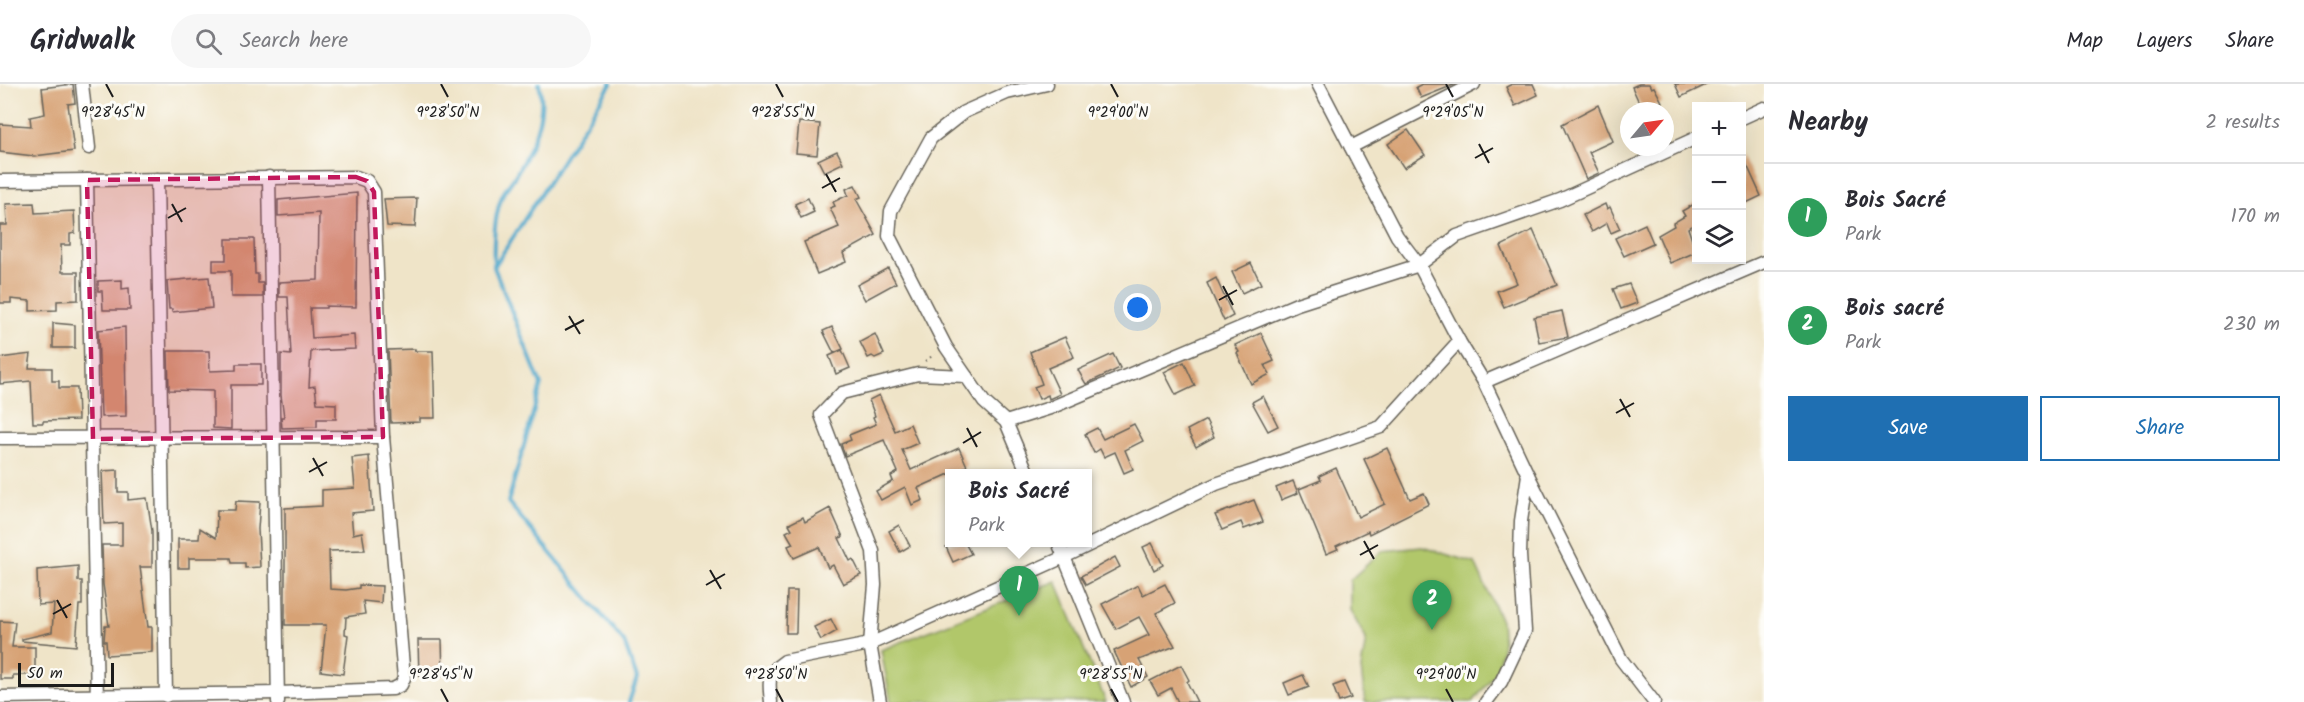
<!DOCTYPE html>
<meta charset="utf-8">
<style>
:root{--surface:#fff;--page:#f7f7f7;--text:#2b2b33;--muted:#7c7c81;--line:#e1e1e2;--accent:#1f6fb2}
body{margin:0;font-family:Kalam,sans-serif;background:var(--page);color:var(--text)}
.controls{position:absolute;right:18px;top:18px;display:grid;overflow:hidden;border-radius:0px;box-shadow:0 6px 24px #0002}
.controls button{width:54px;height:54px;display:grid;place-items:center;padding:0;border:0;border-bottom:2px solid var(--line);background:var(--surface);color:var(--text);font:30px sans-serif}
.compass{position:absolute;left:1620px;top:18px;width:54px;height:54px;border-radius:50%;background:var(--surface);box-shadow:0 6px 24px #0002;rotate:61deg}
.scale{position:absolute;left:18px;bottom:15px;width:96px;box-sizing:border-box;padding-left:6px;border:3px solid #1c1c1c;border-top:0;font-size:16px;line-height:21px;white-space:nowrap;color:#1c1c1c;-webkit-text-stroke:4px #fdfcf7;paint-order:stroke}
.you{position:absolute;left:1138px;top:224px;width:21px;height:21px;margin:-15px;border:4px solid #fff;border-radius:50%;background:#1a73e8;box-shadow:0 0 0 9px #1a73e833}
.badge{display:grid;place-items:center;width:39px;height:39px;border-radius:50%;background:var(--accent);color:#fff;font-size:20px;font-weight:700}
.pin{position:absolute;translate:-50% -50px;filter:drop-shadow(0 2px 3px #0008)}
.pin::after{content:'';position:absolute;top:32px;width:21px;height:18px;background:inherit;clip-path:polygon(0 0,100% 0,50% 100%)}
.popup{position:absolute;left:945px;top:385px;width:147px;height:78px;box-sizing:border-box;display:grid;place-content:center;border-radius:0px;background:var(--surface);filter:drop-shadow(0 2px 4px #0005);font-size:20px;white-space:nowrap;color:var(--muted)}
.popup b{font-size:22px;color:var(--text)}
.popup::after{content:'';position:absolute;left:50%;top:100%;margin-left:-12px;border:12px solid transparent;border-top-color:var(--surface)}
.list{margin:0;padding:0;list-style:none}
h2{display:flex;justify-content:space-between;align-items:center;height:78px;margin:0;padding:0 24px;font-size:26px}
h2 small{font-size:20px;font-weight:400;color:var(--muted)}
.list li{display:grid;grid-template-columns:39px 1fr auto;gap:18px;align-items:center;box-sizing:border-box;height:108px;padding:0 24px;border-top:2px solid var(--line)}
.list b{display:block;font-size:22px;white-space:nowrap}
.list p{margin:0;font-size:20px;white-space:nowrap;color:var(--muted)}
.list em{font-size:20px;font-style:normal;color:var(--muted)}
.actions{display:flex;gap:12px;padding:18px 24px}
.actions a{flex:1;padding:14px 0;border:2px solid var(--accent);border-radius:0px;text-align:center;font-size:21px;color:var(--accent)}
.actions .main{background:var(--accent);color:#fff}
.icon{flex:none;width:33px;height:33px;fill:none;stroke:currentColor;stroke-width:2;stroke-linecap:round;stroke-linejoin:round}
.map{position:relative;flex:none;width:1764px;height:618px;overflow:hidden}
header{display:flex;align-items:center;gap:36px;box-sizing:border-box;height:84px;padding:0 30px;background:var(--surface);border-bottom:2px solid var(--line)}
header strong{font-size:28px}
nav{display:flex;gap:33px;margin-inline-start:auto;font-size:21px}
.search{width:420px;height:54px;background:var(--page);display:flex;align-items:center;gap:15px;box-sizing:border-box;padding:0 21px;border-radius:33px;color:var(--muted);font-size:22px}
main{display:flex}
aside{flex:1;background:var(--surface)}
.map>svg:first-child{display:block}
</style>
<header>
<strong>Gridwalk</strong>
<div class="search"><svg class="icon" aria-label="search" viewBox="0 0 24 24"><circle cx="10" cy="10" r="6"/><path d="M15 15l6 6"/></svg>Search here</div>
<nav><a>Map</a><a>Layers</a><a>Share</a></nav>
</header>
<main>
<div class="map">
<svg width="1764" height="618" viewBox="0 0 1764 618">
<rect width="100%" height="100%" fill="#fdfcf7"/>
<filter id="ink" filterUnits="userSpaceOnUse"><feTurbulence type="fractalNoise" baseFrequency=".0167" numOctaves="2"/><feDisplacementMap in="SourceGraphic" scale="12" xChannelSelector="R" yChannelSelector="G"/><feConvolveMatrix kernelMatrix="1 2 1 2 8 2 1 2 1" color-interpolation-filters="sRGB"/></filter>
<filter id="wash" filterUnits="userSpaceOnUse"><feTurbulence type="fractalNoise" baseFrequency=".008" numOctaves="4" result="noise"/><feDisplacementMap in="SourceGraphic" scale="24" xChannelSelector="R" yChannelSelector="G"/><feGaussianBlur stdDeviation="1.35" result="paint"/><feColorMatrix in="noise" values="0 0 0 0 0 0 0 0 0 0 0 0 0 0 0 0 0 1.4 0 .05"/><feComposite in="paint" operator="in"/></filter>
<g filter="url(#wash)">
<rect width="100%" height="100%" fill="#efe4c8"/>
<g fill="#b1c76b" stroke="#667244" stroke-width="1.5">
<polygon points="1422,463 1475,479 1501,537 1503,559 1497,587 1473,618 1365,618 1361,585 1366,555 1350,526 1350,496 1382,467"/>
<polygon points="1056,497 1106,618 891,618 881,566"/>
</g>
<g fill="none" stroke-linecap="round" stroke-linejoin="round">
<g stroke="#4da7cb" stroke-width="4">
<polyline points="611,0 494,183 541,301 508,418 624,558 637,594 629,618"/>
<path d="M494,181c-1,-23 0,-48 8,-69 3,-7 9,-13 13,-20 15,-26 33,-61 24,-92"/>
</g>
</g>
<g id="blocks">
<g fill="#d7a275">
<polygon points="73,0 75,19 68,20 74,67 34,72 0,68 0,40 31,42 30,33 45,30 42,4"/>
<polygon points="1422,0 1456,0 1421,14 1416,3"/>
<polygon points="1512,0 1533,0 1538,11 1515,22 1506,3"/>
<polygon points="1639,0 1649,0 1651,4 1654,3 1662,18 1643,27 1632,3"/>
<polygon points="1675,0 1708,0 1681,13"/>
<polygon points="1598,21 1613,57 1589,68 1599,89 1586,95 1562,40"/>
<polygon points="799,38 820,40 817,71 796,69"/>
<polygon points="1408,46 1425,71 1404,84 1388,60"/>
<polygon points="837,67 843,79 824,88 818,76"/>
<polygon points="1742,70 1761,112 1742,121"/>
<polygon points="855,101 861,113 856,115 876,151 843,169 846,178 817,190 804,158 839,143 830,124 835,122 833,118 848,111 846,105"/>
<polygon points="357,109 356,223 326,222 326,224 310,224 312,254 354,251 355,265 311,267 309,303 315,302 317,319 336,320 336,335 317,335 317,343 282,344 281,333 284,333 281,311 281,270 291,271 288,213 279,213 279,198 318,196 319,129 278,132 278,116"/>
<polygon points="417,114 415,143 387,142 384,115"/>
<polygon points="808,114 814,128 801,134 795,120"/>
<polygon points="34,119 35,129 74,127 75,149 70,150 70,161 61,161 62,188 78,188 78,216 57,217 57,226 30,227 30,217 11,215 11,219 0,219 0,141 7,141 6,120"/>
<polygon points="1696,119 1696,154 1691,142 1688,144 1696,168 1670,179 1658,151 1674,142 1673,139 1685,132 1682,127"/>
<polygon points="1605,120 1607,125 1610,123 1620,145 1611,149 1607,139 1592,148 1583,131"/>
<polygon points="1645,140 1653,159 1624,172 1615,154"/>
<polygon points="1533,146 1557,201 1504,223 1497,207 1517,199 1501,162"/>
<polygon points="226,155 254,155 255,190 258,190 258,199 263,199 263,213 231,213 231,187 213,187 213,176 226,176"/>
<polygon points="1251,179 1261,200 1242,209 1232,188"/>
<polygon points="888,184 896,199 865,216 857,201"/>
<polygon points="209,193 212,224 172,228 172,225 169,225 167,197"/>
<polygon points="1216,194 1233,232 1224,237 1207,199"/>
<polygon points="122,196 122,205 129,204 130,226 103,226 102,207 98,207 98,197"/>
<polygon points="1629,200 1637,219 1621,225 1613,205"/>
<polygon points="1562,227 1568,253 1539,258 1534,233"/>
<polygon points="53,239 75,241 75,264 53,264"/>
<polygon points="125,243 126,332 101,333 98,246"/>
<polygon points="832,243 843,265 834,269 823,247"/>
<polygon points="1261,249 1274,277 1265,281 1270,290 1251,300 1237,269 1239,268 1235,261"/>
<polygon points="875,250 884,270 875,274 872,272 868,274 860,258"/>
<polygon points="1065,253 1074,273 1048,284 1060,310 1049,315 1048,311 1039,315 1034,303 1042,300 1030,268"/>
<polygon points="415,265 415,267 433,267 435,334 420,334 420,338 391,339 388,266"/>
<polygon points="842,266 850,284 836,290 829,272"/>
<polygon points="168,267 209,267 210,287 236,286 236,280 261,280 261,301 231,301 231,345 213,344 213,307 169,306"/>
<polygon points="31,270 29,284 52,284 52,297 59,297 59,304 77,304 78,336 43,337 43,339 33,339 31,297 0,300 0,274"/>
<polygon points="1113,270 1120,284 1086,300 1078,286"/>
<polygon points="1184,278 1195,302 1176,311 1164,288"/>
<polygon points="879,311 895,347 910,340 918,359 902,366 911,386 959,364 967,382 918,404 923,416 912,421 905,403 881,416 876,407 893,397 891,392 898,388 884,356 845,372 841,360 851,356 849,351 876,340 873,333 875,332 869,316"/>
<polygon points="1263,312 1278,342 1268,347 1252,318"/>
<polygon points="1206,336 1214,353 1196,363 1187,346"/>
<polygon points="1134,340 1143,357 1125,366 1133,385 1124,389 1115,368 1104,373 1100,365 1094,369 1085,350 1097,344 1103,355"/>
<polygon points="1387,364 1410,415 1424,409 1429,420 1369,450 1368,447 1336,462 1338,465 1326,470 1299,405 1321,396 1319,392 1336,384 1358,433 1385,420 1364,375"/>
<polygon points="369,372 373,427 351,429 353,450 362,448 365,466 329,467 330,505 346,506 359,504 359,501 382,502 381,519 363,517 365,530 346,533 345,550 348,551 343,590 321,587 326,541 285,541 285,424 322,422 322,406 355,404 352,374"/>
<polygon points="118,386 118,408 128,408 128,416 147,414 152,447 152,483 140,483 148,543 152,543 152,568 107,571 106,557 104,557 105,542 109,542 103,500 102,461 122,461 122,439 104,440 102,387"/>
<polygon points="1293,397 1298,409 1281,416 1276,404"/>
<polygon points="1254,416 1263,438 1244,445 1241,438 1222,446 1215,431"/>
<polygon points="236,417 260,418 258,445 260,483 245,484 245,479 232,479 231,474 189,474 189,484 178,484 178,455 199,455 200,444 216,454 217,426 235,426"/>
<polygon points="830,424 843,453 839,454 850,477 853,475 861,491 843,500 833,481 828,484 819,463 794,474 788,462 793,460 786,448 792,445 789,440 803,433 805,438"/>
<polygon points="899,441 910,462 900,468 889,447"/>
<polygon points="955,459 965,459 971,470 953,478 946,463"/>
<polygon points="1152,459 1163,481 1154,486 1143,463"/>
<polygon points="1115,473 1120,483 1086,501 1081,492"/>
<polygon points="78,482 78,497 82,497 82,521 79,521 76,562 22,557 22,555 52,548 54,520 38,521 37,486"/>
<polygon points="1165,500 1175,519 1156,529 1175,562 1139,576 1148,593 1131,603 1114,567 1149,551 1139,533 1116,545 1102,520 1138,501 1143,511"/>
<polygon points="787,507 797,507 796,549 786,549"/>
<polygon points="831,535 837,547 821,556 814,543"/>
<polygon points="0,537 15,538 12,563 35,563 35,591 13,591 13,595 0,595"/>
<polygon points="418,556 442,556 443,592 419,592"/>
<polygon points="1181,581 1189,596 1187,598 1197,618 1178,618 1171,604 1158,611 1150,597"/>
<polygon points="1303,591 1309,603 1289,611 1284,599"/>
<polygon points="1344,598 1351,614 1339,618 1333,602"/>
</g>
</g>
</g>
<g filter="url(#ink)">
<use href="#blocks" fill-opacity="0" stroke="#666258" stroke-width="1.5"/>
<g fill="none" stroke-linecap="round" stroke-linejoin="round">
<defs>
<g id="minor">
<polyline points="82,0 89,64"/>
<polyline points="1318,0 1397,152 1419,181 1459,257 1484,298 1528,391 1621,575 1654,618"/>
<polyline points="1742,34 1764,24"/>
<polyline points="1351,63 1474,0"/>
<polyline points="269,93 278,618"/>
<polyline points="157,95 166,612"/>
<polyline points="87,96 97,618"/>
<polyline points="0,97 356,93 367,97 374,108 383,353 404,594 401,601 393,605 278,609 0,613"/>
<polyline points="1484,298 1764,178"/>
<polyline points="1006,338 1050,324 1297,220 1419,181 1457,152 1560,116 1696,54"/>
<polyline points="0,354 383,353"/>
<polyline points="1028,390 1006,338 984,318 946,263 889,152 891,127 931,54 964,28 1007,9 1047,0"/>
<polyline points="1058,458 1123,618"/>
<path d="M771,618c-2,-21 -5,-28 14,-41l85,-17 194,-87 152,-73 165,-57 78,-86"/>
<polyline points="880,618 870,560 875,501 873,467 821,331 842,309 918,290 966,292"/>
<polyline points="1486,618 1501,598 1525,547 1520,471 1521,437 1528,391"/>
</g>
</defs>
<use href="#minor" stroke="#666258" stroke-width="15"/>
<polyline stroke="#666258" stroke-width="2" stroke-dasharray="1.5 4.5" stroke-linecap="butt" points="925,277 935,270"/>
<use href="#minor" stroke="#fff" stroke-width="12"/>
</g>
</g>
<path fill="#c2185b" fill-opacity="0.2" stroke="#c2185b" stroke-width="4.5" stroke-dasharray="12 8" stroke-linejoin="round" d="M356,93l11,4 7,11 9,245 -290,2 -6,-259z"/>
<path fill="none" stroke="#1c1c1c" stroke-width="2" d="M106,0l7,13M441,0l7,13M776,0l7,13M1111,0l7,13M1446,0l7,13M1479,60l10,19M1475,74l18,-10M826,90l10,18M822,104l18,-10M172,120l10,18M168,134l18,-10M1223,202l10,19M1219,216l18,-10M569,232l11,18M565,246l19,-10M1620,315l10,18M1616,329l18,-10M967,344l10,19M963,359l18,-11M313,374l10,18M309,388l18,-10M1364,457l10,18M1360,471l18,-10M710,486l11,19M706,501l19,-11M57,516l10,18M53,530l18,-10M441,605l7,13M776,605l7,13M1111,605l7,13M1446,605l7,13"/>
<g font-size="15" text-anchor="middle" fill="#1c1c1c" stroke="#fdfcf7" stroke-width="6" stroke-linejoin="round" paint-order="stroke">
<text x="113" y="33">9°28'45"N</text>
<text x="448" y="33">9°28'50"N</text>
<text x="783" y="33">9°28'55"N</text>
<text x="1118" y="33">9°29'00"N</text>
<text x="1453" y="33">9°29'05"N</text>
<text x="441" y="595">9°28'45"N</text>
<text x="776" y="595">9°28'50"N</text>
<text x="1111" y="595">9°28'55"N</text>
<text x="1446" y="595">9°29'00"N</text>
</g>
</svg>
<div class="controls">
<button>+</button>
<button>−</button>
<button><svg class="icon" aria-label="layers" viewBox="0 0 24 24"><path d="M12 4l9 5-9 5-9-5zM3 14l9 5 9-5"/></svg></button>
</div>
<svg class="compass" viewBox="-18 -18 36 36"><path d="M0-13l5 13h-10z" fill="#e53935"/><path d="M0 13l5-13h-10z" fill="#7c7c81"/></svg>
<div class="scale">50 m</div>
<div class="you"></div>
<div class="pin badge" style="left:1019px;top:532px;background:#2e9e5b">1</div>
<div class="popup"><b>Bois Sacré</b>Park</div>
<div class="pin badge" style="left:1432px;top:546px;background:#2e9e5b">2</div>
</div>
<aside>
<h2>Nearby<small>2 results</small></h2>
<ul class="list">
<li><span class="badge" style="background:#2e9e5b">1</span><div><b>Bois Sacré</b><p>Park</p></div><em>170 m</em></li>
<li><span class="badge" style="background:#2e9e5b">2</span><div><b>Bois sacré</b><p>Park</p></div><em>230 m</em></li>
</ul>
<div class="actions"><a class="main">Save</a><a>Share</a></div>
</aside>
</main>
